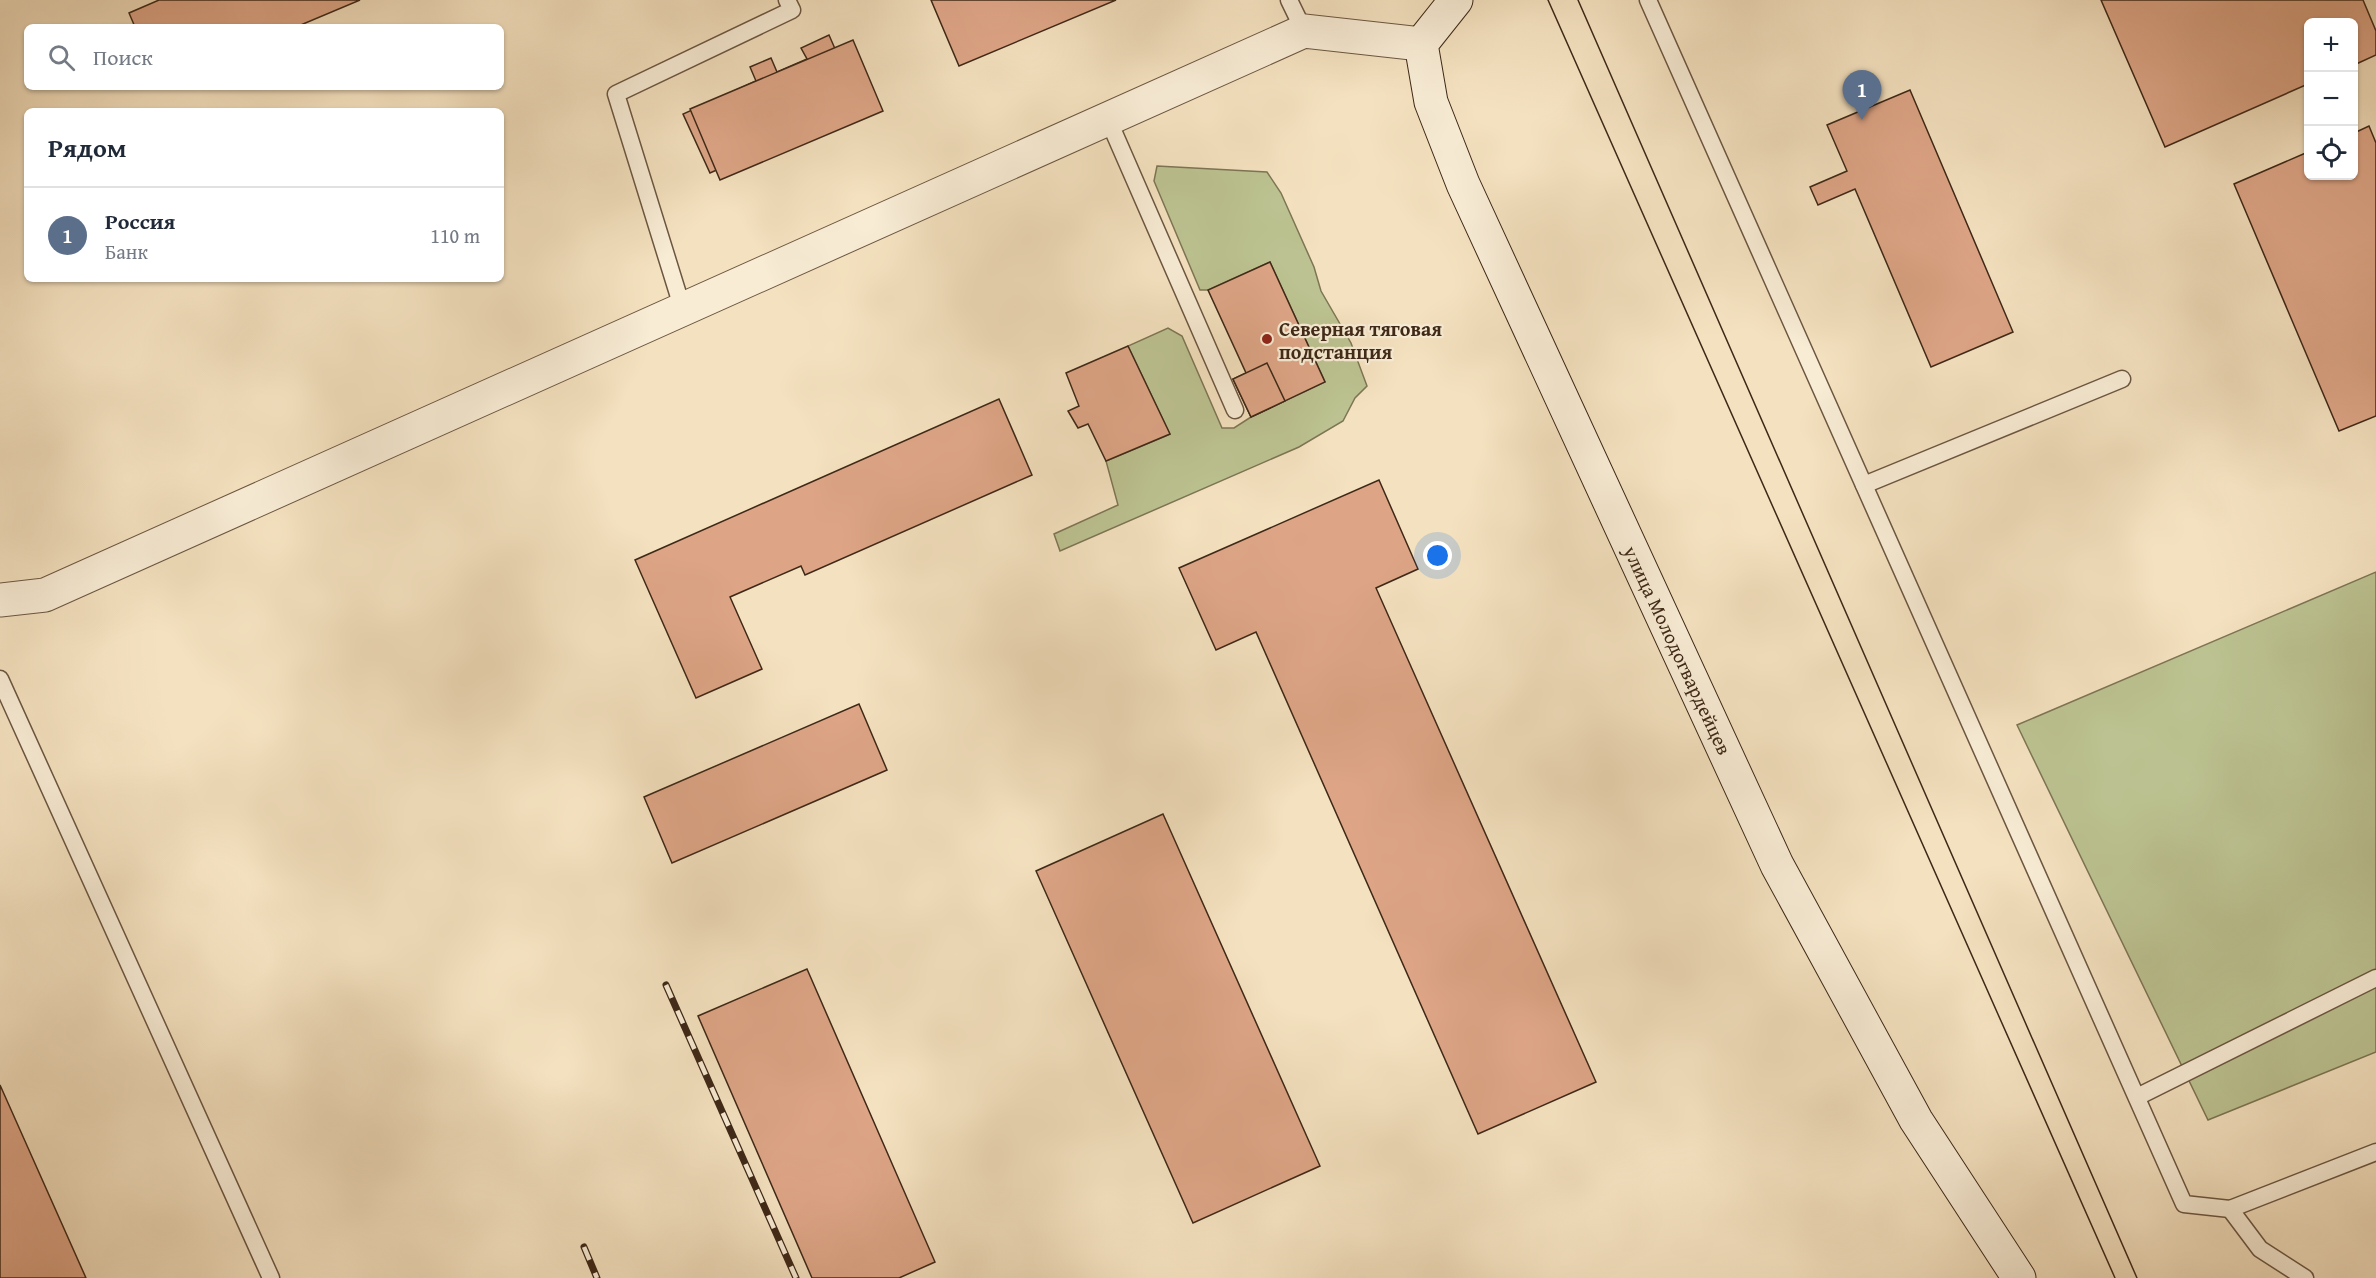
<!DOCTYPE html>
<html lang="ru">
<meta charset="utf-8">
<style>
:root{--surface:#fff;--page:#f6f6f7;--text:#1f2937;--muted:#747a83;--line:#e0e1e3;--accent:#8f2418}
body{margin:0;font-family:"Gentium Book Plus",serif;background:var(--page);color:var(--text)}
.controls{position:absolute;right:18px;top:18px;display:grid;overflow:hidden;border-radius:9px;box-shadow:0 2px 4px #0004}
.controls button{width:54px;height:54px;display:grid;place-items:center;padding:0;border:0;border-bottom:2px solid var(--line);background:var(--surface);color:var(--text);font:30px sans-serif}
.you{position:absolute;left:1438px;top:556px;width:21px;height:21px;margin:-15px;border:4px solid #fff;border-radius:50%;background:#1a73e8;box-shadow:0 0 0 9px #1a73e833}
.badge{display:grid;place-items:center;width:39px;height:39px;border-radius:50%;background:var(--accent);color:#fff;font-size:20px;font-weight:700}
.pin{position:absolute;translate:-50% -50px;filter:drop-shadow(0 2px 3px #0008)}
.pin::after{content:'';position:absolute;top:32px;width:21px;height:18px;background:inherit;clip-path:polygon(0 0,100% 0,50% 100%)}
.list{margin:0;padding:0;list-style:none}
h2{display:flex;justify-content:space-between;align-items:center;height:78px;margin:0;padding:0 24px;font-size:26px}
h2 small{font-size:20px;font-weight:400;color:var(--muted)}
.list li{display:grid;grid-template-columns:39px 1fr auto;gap:18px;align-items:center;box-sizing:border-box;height:96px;padding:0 24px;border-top:2px solid var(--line)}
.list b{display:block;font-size:22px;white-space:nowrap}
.list p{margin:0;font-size:20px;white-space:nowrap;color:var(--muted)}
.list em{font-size:20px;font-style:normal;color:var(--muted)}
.icon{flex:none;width:33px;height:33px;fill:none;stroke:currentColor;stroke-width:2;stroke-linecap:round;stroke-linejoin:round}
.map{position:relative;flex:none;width:2376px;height:1278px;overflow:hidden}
.search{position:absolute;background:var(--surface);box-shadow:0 2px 4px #0004;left:24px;top:24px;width:480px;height:66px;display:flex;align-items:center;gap:15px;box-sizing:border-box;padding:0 21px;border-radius:9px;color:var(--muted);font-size:22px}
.panel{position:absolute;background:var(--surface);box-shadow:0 2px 4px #0004;left:24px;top:108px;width:480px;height:174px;border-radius:9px}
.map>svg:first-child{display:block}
</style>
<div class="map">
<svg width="2376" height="1278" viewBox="0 0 2376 1278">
<rect width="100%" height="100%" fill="#f4e1bf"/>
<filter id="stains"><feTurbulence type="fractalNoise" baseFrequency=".00333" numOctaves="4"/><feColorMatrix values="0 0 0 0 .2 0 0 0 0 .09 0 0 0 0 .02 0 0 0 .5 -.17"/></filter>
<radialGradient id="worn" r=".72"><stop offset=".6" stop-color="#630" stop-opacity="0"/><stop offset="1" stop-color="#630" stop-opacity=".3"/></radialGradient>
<g fill="#bcc291" stroke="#7d7554" stroke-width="1.5">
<polygon points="1157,166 1267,172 1281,193 1314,267 1321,291 1351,343 1367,386 1355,398 1343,421 1299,447 1060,551 1054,534 1118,505 1106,461 1170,434 1128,346 1168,328 1182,336 1222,428 1234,428 1251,417 1325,382 1270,262 1208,290 1200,290 1154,181"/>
<polygon points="2376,572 2376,1052 2208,1120 2017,725"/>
</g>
<g fill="#dda586" stroke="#3e2817" stroke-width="1.5">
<polygon points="159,0 360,0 296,27 135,27 129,13"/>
<polygon points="931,0 1116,0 959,66"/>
<polygon points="2101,0 2363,0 2376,31 2376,55 2354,65 2354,22 2308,22 2308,84 2165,147"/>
<polygon points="829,35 860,106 710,173 683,114 756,81 750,67 771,58 777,72 807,59 801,48"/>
<polygon points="853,40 883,111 720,180 690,109"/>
<polygon points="1910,90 2013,332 1931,367 1855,189 1818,205 1810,187 1847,171 1827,125"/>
<polygon points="2369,126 2376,143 2376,416 2339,431 2234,184 2308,152 2308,176 2354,176 2354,133"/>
<polygon points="1270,262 1325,382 1251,417 1233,379 1246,373 1208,290"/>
<polygon points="1128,346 1170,434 1106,461 1088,424 1078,428 1068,411 1079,406 1066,373"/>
<polygon points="1267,363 1285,401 1251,417 1233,379"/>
<polygon points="999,399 1032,475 805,575 801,566 730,597 762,669 696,698 635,560"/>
<polygon points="1379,480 1418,569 1376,588 1596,1082 1478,1134 1256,632 1216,650 1179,568"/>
<polygon points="859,704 887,770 672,863 644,797"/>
<polygon points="1163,814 1320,1166 1193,1223 1036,871"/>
<polygon points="807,969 935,1262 899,1278 812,1278 698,1016"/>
<polygon points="0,1085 86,1278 0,1278"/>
</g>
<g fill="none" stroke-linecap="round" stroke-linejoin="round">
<defs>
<g id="lane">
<polyline points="1289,0 1304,31"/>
<polyline points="1648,0 2184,1204 2230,1209 2376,1152"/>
<polyline points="1108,119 1235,410"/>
<polyline points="683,310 616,94 792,10 787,0"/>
<polyline points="1864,485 2122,379"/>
<polyline points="0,679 271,1278"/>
<polyline points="2137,1097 2376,978"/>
<polyline points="2230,1209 2260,1249 2305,1278"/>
</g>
<polyline id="street" points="0,600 45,595 1304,31 1421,44"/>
<polyline id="secondary" points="1456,0 1421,44 1431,102 1463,184 1777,865 1916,1120 2019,1278"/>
</defs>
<use href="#lane" stroke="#6c5641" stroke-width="19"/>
<use href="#street" stroke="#6c5641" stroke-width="35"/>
<use href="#secondary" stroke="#3e2817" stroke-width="35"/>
<use href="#lane" stroke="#f8ecd5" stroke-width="16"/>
<use href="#street" stroke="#f8ecd5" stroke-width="33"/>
<use href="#secondary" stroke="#f8ecd5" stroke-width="33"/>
<g stroke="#3e2817" stroke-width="1.5">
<polyline points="1548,0 2115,1278"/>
<polyline points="1578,0 2137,1278"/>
</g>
<defs>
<g id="rail">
<polyline points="666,985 796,1278"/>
<polyline points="584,1247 597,1278"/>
</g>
</defs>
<use href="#rail" stroke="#3e2817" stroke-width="7"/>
<use href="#rail" stroke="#f8ecd5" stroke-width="4.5" stroke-dasharray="14" stroke-linecap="butt"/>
</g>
<circle fill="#8f2418" stroke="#f8ecd5" stroke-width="2" cx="1267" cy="339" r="6"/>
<g text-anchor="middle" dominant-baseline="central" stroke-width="4.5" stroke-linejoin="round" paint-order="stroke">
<g font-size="20" font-weight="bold" fill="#3e2817" stroke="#f8ecd5" text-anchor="start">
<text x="1279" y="328">Северная тяговая<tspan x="1279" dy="23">подстанция</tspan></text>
</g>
<g font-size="20" fill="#3e2817" stroke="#f8ecd5">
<text transform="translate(1678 650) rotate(65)">улица Молодогвардейцев</text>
</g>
</g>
<rect width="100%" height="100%" filter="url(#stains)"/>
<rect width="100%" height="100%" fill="url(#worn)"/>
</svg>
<div class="controls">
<button>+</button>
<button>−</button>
<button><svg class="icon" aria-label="locate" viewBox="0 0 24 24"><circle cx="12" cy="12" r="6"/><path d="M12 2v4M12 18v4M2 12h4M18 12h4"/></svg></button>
</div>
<div class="you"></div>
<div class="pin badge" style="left:1862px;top:120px;background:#5c6f8a">1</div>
<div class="search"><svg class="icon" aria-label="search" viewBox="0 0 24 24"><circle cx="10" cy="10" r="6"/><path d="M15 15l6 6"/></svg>Поиск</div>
<section class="panel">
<h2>Рядом<small></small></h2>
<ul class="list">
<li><span class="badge" style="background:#5c6f8a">1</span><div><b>Россия</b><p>Банк</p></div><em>110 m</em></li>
</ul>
</section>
</div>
